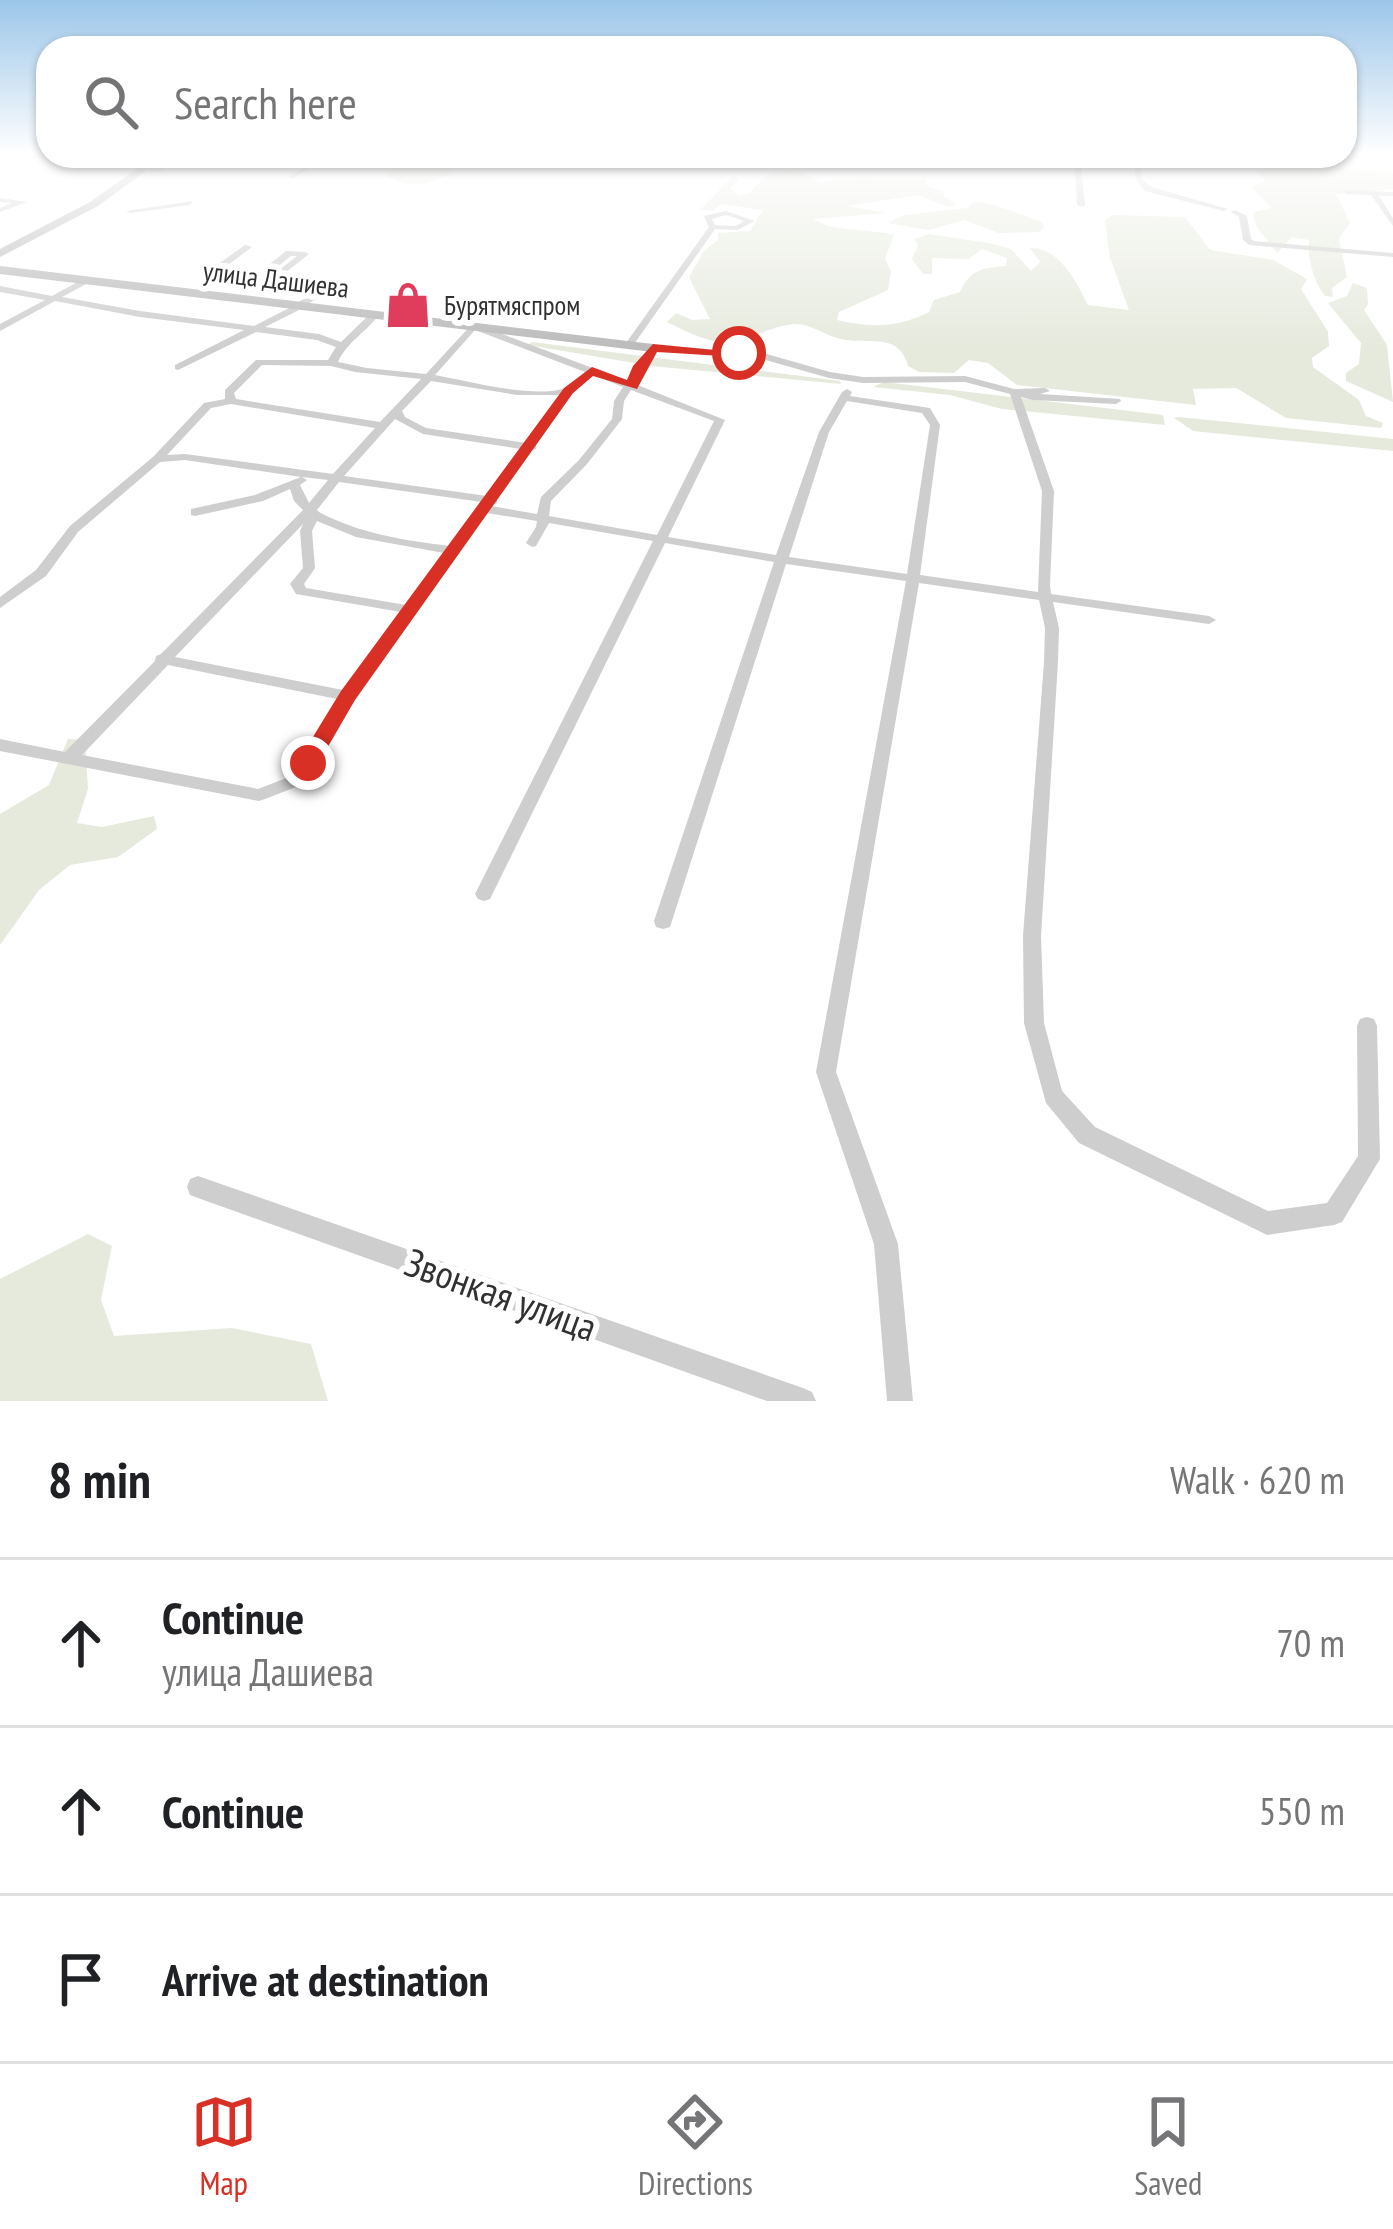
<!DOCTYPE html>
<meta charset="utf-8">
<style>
:root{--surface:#fff;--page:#f2f2f2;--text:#202124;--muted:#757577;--line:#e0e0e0;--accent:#d93025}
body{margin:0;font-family:"PT Sans Narrow",sans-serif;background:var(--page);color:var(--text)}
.stop{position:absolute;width:36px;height:36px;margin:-27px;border:9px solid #d93025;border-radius:50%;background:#fff}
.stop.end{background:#d93025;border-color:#fff;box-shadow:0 3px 12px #0008}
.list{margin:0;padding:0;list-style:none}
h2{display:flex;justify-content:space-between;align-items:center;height:156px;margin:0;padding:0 48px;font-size:51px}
h2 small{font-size:39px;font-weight:400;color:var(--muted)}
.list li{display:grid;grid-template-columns:78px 1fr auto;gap:36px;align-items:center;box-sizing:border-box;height:168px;padding:0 48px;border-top:3px solid var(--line)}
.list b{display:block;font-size:45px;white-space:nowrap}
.list p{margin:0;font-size:39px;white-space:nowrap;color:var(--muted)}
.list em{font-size:39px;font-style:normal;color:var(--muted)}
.icon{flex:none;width:66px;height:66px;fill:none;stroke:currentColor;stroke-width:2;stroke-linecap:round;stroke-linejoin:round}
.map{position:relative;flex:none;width:1393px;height:1401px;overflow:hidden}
.search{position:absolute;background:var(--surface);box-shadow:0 3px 9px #0004;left:36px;right:36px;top:36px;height:132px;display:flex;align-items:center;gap:30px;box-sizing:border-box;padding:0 42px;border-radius:36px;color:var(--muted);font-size:45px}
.sheet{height:660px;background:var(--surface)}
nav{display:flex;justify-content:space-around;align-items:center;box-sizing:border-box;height:168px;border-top:3px solid var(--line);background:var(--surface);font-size:33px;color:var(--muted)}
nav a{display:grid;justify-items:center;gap:6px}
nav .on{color:var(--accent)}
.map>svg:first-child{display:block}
</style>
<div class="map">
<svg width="1393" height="1401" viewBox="0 0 1393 1401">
<rect width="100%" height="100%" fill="#fff"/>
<g fill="#e6eadd">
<path d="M398,156h74c-25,22 -54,39 -85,20z"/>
<path d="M1266,161l127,12v16l-57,5 14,29 -11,15 8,39 -15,11 1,9 -8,-1c-11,-14 -18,-38 -16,-56l-17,-3 -15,16 -21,-27 -3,-14 19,-4 -21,-21 14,-7 -10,-9 14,-3z"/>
<path d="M793,169l28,13c35,-7 69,-1 104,-3l3,8 15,4 1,6 13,7 -9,3 -29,-12 -72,11 39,7 -74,6 19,8 63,7 -9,25 6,12 -3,19 -49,22 -2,8c34,8 61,8 92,-8l5,-12 26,-8c10,-23 23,-24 46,-26l1,-8 -25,-9 -13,10 -37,-1v16h-9l-11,-15 6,-14 -4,-6 15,-5 65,10 17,5 20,22 9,-9 -10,-14c29,-1 46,33 58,57l41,5 -19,-52 -5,-38 8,-5 72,2 25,33 63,10 34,19 -6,10 27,43 1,14 -17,12 1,9 46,33 7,16 17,7 -2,5 -95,-10 -50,-30 -43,1 3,16 -179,-20 -29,-22 -19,-3 -15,13 -35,-1 -11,-6c-9,-33 -35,-22 -62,-26 -18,-2 -34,-17 -53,-16 -22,2 -43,16 -64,18 -21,1 -44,-11 -62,-20l9,-9 16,7 18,-1 -21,-42 15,-26 14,-11v-7l32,-2 13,-21 -42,-6 -9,7 -11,-2 32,-33 7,3 -10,10 9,6 12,-2c11,-18 22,-22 42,-24z"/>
<path d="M974,202c20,0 46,13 66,19l4,5 -5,6 -40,1 -35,-13 -35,10 -41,-7 16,-8 63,-7z"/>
<polygon points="1353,283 1367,288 1368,304 1364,310 1387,345 1393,402 1346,381 1346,373 1359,364 1361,343 1328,303 1347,296"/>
<polygon points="532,342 840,381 841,384 652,366 528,345"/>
<polygon points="884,382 1163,415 1165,425 1002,409 950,395 873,387"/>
<polygon points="1179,417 1393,439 1393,451 1193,431 1174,418"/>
<polygon points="68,739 85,740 88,789 77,823 102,827 154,816 157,829 118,857 70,865 39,890 0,945 0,814 49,785"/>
<polygon points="88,1234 112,1246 101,1300 114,1336 232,1328 311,1344 328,1401 0,1401 0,1279"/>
</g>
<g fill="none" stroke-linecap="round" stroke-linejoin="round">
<g fill="#cecece" fill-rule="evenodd">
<polygon points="183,156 191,156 159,172 138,169 158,168"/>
<polygon points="213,156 220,156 215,160 286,166 283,168 206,163 206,161"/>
<polygon points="342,156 322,160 294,178 289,177 318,157"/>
<polygon points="828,156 879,156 876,158"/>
<polygon points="902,156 953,159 954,156 960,156 955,163"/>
<polygon points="1074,156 1080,156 1085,205 1081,207 1077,205"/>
<polygon points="1122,156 1139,160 1142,179 1151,187 1228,209 1224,211 1145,191 1136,179 1134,162"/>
<polygon points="1343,190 1393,192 1393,196 1379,196 1393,218 1393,226 1371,195 1346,194"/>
<polygon points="0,198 27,202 0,212 0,208 12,203 0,202"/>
<polygon points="193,201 190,205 130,213 126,211"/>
<polygon points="1235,210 1247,216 1251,239 1254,241 1393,253 1393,257 1249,245 1243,240 1239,217 1231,212"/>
<path d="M726,211l29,10 -18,9 -22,-1 -83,118h-6v-4l83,-116 -5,-11zM726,215l18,6 -8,5 -21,-1 -3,-6z"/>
<polygon points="245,245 252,247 216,274 210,274 210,270"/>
<polygon points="286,251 305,252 309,254 276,280 269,278 297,256 291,256 262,279 256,279 256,275"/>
<path d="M85,278l4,3 -1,2 -26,14 78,14 114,15 37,-19 36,-23h6v4l-36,23 -32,16 54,7 22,8 30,-29h6l2,2c-13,17 -32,27 -41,47l29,6 59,6 47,-51 154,58 23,-35 3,-1 110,8 67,19 33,5 102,-1 49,13 31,-1 5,3 -10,3 80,5 1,2 -5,3 -83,-4 -12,-3 33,94 -4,94 1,9 158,22 7,4 -7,4 -156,-22 6,26 -1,34 -17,274 3,87 18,68 33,36 173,84 59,-8 31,-47 -1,-130 3,-7 7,-2 7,2 3,7 3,133 -38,63 -8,3 -67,10 -8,-4 -180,-88 -33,-40 -22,-80 -1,-87 21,-274 1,-34 -6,-28 -120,-17 -83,489 62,172 15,157h-26l-13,-157 -58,-172 90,-491 -120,-17 -114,357 -2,6 -7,2 -7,-2 -2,-6 120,-359 -109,-19 -175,356 -6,2 -6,-2 -3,-5 178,-353 -104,-18 -13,23 -4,1 -6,-4 10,-16 1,-6 -50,-8 -135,187 -51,85 -36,14 -6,2 -259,-50v-12l65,13 90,-91 1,-5 5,-2 142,-144 -9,-9 -4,-12 -27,12 -68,15 -4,-1v-6l64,-14 46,-18 -116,-17 -25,2 -82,70 -32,44 -46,32v-11l36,-27 34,-44 83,-69 51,-54 21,-4v-9l31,-30h72l8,-13 -19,-7 -61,-8 -78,38 -3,-1v-4l69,-35 -104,-13 -85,-16 -55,30v-7l45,-24 -45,-8v-6l52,10zM475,330l110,42c-7,6 -15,14 -23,17 -32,9 -94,-8 -127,-14zM656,351l106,8 67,19 34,5 102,-1 45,12 32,97 -4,101 -118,-17 20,-150 -10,-17 -80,-12 2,-4 -5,-3 -5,3 -23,40 -43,123 -108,-18 57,-117 -90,-36zM262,365l69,1 24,6 66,7 -41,43 -144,-23 -2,-6zM593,375l30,12 -9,14 -2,18 -33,41 -38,37 -4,17 -46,-8 6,-3v-5l35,-48 4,-1v-4l37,-52zM431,381l86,14h44l-35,48 -100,-15 -21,-11 -3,-6zM631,390l83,31 -57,114 -108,-19 2,-15 36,-37 35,-45 2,-18zM847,401l75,12 8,12 -23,149 -118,-17 40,-125zM231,404l144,24 -42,46 -148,-20 -18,1 44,-47zM395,419l28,15 98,15 -34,47 -143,-20zM302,477l26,3 -19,23 -9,-18 7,-5zM339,482l143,20 -33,44c-45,-6 -89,-12 -130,-34l-2,-2zM317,521l39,16 88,16 -38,52 -100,-17 -2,-4 11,-16 -3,-37zM303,524l-3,7 3,37 -13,16 6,10 105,18 -58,78 -168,-33zM168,665l169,34 -48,78 -31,12 -176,-34z"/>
<polygon points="198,1176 803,1388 812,1392 816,1401 767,1401 198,1198 190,1195 187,1187 190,1179"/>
</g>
<g fill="#bbb" fill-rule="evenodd">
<polygon points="155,156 166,156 98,206 0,257 0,249 90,202"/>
<polygon points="0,266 653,344 660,348 653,352 0,274"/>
</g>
</g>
<linearGradient id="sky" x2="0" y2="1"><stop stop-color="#9cc6e9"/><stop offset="0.44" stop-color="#fff"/><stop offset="1" stop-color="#fff" stop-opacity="0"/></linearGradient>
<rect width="1393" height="350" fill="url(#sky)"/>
<polygon fill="#d93025" points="653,344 745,353 739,357 657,352 637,389 593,376 573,393 355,700 315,769 300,769 297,763 341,691 564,388 592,367 627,380 633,366"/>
<defs>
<symbol id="shop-bare" viewBox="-9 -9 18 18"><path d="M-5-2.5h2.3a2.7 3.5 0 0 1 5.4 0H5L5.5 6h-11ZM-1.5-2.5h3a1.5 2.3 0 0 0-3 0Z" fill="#e03c5c" stroke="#fff" stroke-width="2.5" paint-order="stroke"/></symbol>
</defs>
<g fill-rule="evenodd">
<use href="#shop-bare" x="375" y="272" width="66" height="66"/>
</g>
<g text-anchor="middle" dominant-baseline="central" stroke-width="12" stroke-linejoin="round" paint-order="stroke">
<g font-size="27" fill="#313131" stroke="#fff">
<text transform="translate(276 279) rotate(7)">улица Дашиева</text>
</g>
<g font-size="27" fill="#313131" stroke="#fff" text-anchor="start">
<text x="444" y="305">Бурятмяспром</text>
</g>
<g font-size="39" fill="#313131" stroke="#fff">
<text transform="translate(501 1294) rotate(20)">Звонкая улица</text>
</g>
</g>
</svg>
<div class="stop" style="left:739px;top:353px"></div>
<div class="stop end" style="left:308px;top:763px"></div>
<div class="search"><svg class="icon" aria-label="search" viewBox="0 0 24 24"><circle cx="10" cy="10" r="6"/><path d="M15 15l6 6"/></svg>Search here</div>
</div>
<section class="sheet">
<h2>8 min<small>Walk · 620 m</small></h2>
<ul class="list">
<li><svg class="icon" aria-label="ahead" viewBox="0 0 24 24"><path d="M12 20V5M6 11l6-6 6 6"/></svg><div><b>Continue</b><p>улица Дашиева</p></div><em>70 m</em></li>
<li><svg class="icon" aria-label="ahead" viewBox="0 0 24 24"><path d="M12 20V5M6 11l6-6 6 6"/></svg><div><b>Continue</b></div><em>550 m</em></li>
<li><svg class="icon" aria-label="arrive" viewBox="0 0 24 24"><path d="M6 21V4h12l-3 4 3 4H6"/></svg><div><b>Arrive at destination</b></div></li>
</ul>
</section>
<nav>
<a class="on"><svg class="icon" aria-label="map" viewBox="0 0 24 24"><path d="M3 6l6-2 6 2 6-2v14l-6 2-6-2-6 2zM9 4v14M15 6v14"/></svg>Map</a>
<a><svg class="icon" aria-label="directions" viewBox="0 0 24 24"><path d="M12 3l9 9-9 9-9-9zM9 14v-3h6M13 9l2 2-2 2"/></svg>Directions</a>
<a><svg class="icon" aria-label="saved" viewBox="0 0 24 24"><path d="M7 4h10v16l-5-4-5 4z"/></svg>Saved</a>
</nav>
